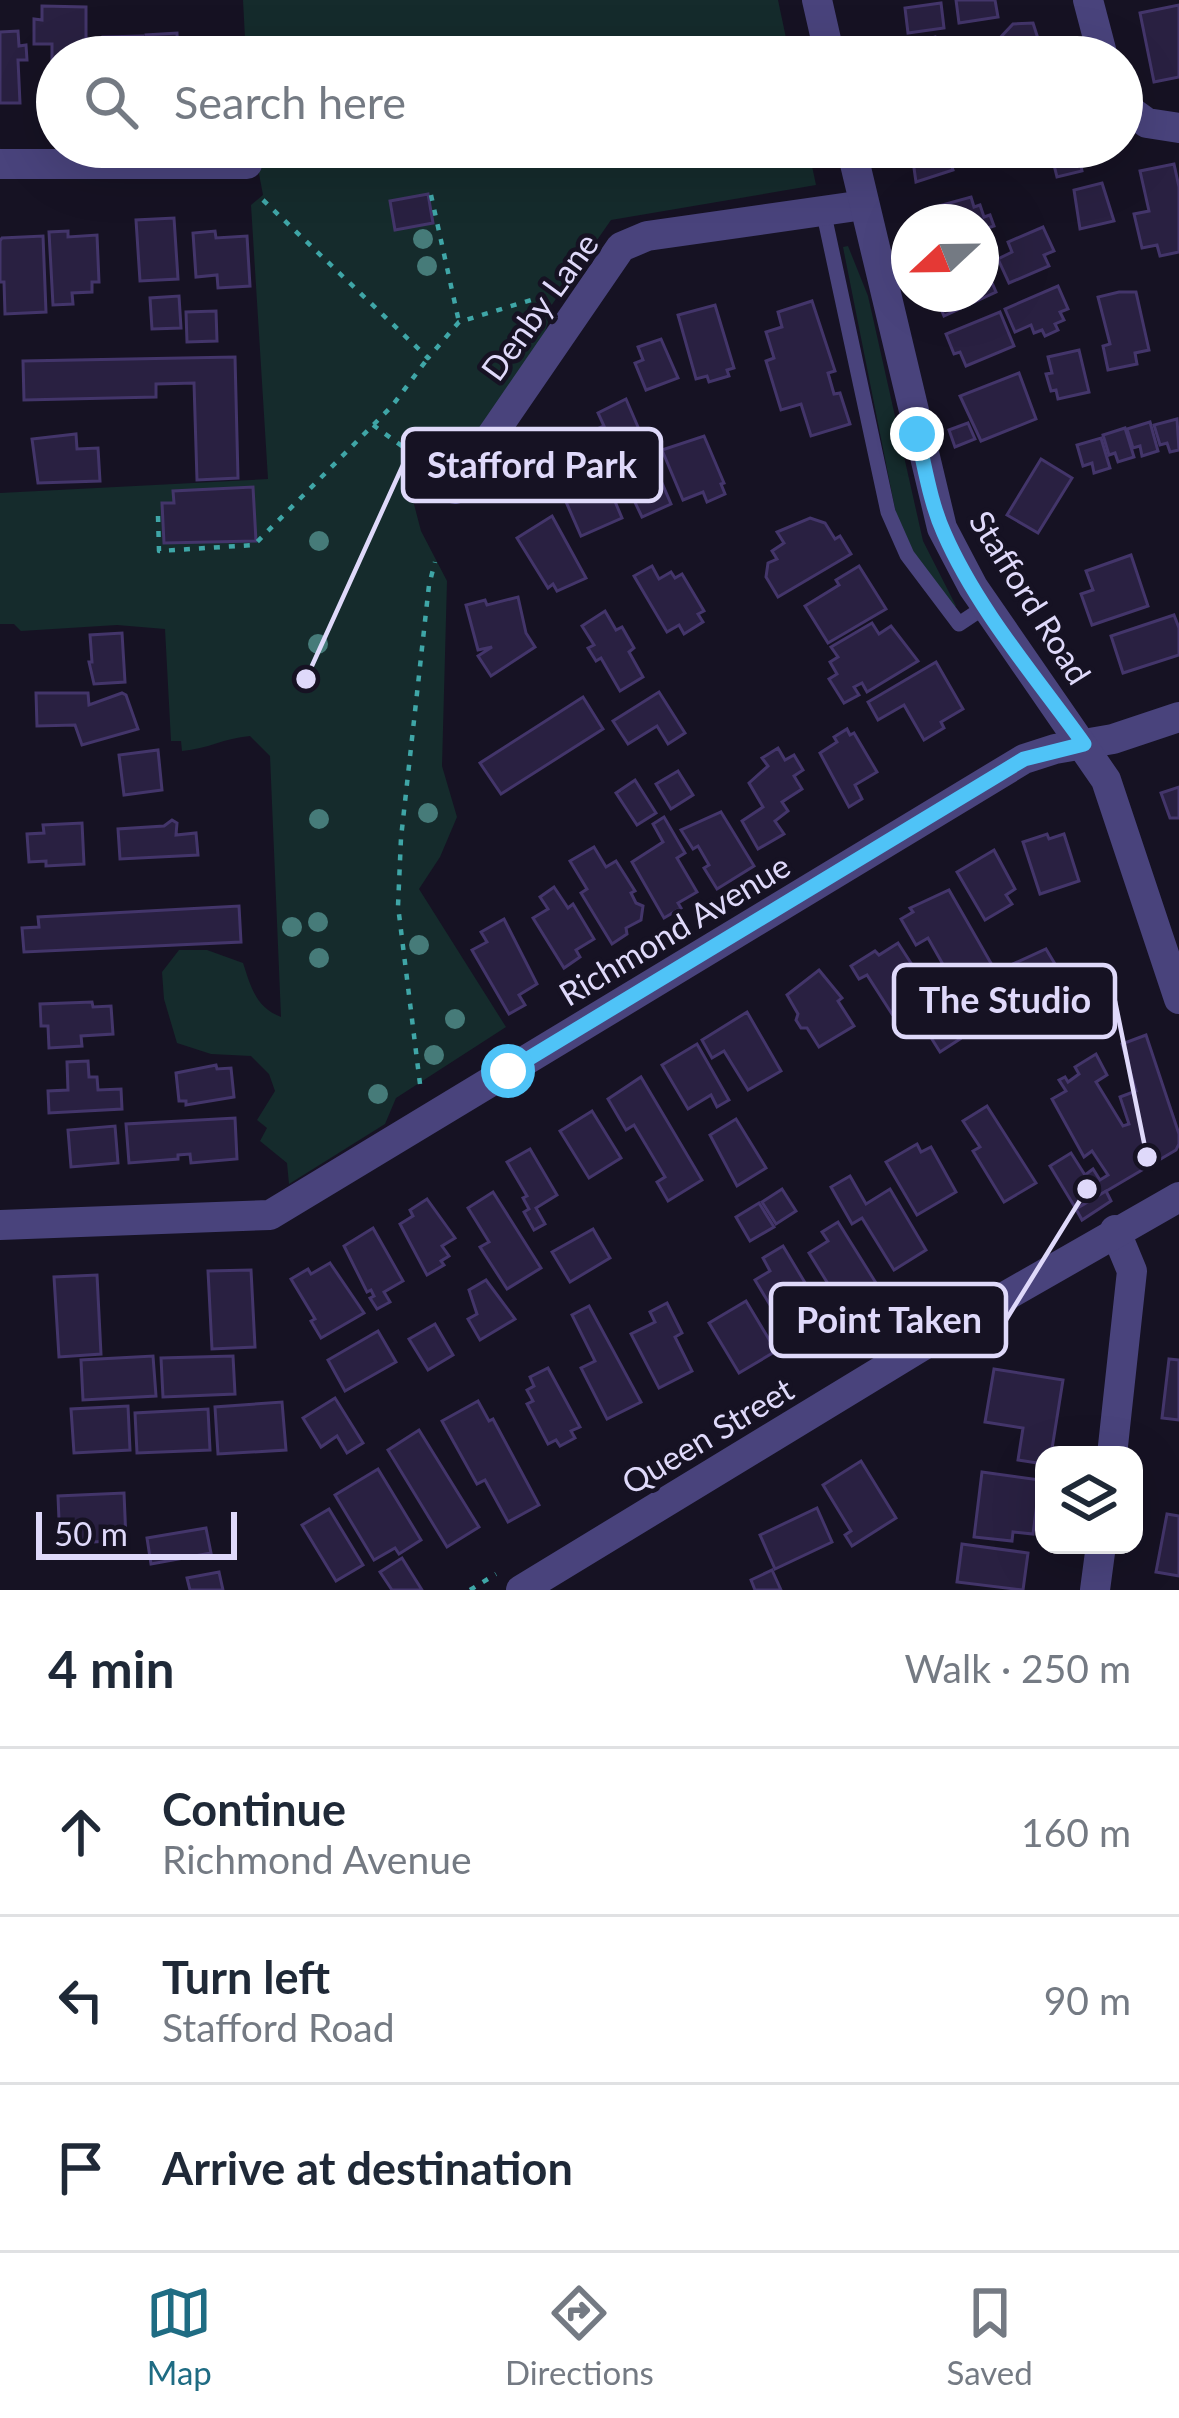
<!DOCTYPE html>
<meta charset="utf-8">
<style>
:root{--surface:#fff;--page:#f2f2f3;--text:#1f2937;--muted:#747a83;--line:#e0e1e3;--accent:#1f6c83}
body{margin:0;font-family:Lato,sans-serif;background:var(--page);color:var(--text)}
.controls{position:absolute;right:36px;bottom:36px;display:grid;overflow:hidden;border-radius:24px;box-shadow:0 12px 48px #0002}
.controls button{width:108px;height:108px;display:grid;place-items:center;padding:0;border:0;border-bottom:3px solid var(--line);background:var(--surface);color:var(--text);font:60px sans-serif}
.compass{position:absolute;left:891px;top:204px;width:108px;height:108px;border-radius:50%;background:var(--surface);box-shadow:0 12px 48px #0002;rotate:248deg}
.scale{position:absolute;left:36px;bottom:30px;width:201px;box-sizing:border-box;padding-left:12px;border:6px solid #dfd9fa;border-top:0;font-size:33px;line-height:42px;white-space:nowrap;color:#dfd9fa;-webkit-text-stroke:9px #161223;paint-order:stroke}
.stop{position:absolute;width:36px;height:36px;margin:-27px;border:9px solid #4fc3f7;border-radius:50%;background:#fff}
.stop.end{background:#4fc3f7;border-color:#fff;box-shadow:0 3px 12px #0008}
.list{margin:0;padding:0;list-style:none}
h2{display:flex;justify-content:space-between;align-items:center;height:156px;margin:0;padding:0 48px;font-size:51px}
h2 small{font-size:39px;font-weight:400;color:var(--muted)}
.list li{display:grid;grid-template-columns:78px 1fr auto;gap:36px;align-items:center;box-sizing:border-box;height:168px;padding:0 48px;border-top:3px solid var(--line)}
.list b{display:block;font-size:45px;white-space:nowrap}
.list p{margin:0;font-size:39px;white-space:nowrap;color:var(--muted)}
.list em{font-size:39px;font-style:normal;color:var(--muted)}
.icon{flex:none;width:66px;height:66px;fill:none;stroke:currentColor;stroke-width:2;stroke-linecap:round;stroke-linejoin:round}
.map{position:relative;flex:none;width:1179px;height:1590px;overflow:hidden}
.search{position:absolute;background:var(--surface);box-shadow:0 12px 48px #0002;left:36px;right:36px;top:36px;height:132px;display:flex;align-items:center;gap:30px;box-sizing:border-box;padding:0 42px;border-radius:66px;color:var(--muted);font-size:45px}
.sheet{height:660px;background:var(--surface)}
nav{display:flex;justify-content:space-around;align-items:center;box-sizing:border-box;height:168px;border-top:3px solid var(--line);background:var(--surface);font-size:33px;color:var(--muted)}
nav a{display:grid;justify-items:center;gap:6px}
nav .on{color:var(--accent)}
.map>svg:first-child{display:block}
</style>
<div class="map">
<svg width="1179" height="1590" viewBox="0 0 1179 1590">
<rect width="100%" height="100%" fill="#161223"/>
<g fill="#152b2c">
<polygon points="243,0 778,0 790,57 246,57"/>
<path d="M254,147h554l8,38 -205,35 -67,96 5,3c-4,12 -6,26 -12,37 -19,35 -92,116 -127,133l11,42 26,50 -5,185 15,51 -17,40 -21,32 87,138 -110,71 -11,26 -96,60 -2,-21 -27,-22 7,-13 -10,-8 18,-29 -6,-17 -18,-18 -40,-2 -34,-11 -13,-44 -2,-27 17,-22h28l36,13c8,24 13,45 38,54l-11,-261 -20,-20c-26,2 -42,13 -68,15l-1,-10h-10l-6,-112 -48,-4 -96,6 -7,-7h-14v-131l268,-14 -17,-274 12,-10z"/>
<polygon points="848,246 868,296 923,541 956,606 953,609 907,546 897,519 843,247"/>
</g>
<g fill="#292041" stroke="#43356a" stroke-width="3">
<polygon points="956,0 995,0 998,17 959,23"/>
<polygon points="941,3 944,28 908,33 905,8"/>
<polygon points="1179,5 1179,77 1154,82 1140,13"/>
<polygon points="42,6 86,7 86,57 57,57 57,77 52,77 52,44 34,44 34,19 42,20"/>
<polygon points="1033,23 1042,51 1046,50 1049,57 982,57 1013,24"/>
<polygon points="18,31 19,46 26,45 27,60 18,60 20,103 0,103 0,32"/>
<polygon points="177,33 178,57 147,57 146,35"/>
<polygon points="143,36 144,57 98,57 97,47 103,47 103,37"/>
<polygon points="935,37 939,57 878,57 877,51"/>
<polygon points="911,147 946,147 953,170 916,182"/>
<polygon points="988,147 1036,147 1037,148 993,162"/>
<polygon points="1077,147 1082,171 1057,177 1051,153"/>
<polygon points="1174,164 1179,187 1179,252 1160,256 1157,245 1142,248 1134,214 1149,211 1140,171"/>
<polygon points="1102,183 1114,221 1080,229 1074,190"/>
<polygon points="428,194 433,223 395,230 390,201"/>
<polygon points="971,197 974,207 980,205 984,217 990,215 994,226 981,230 981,222 928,222 927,218 933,216 931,208"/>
<polygon points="174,218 178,279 140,281 136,220"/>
<polygon points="1043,227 1054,251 1044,255 1049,266 1009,283 998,259 1012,252 1008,242"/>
<polygon points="68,231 68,237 97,235 99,282 92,282 92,292 72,293 73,304 53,305 49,232"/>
<polygon points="215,231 216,238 247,236 250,286 218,288 217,275 196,277 193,233"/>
<polygon points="43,236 46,312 5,314 4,282 0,282 0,241 2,238"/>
<polygon points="986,269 996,292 944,316 935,294 981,294 981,271"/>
<polygon points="1058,286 1068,309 1060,312 1064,320 1055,324 1058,330 1045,336 1042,330 1034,333 1031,325 1015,332 1005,309"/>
<polygon points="1119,292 1136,292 1149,350 1135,353 1137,364 1108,370 1103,346 1110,344 1098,297"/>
<polygon points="179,296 181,328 152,329 150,298"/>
<polygon points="812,301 835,371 828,373 834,394 840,393 850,424 811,436 801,404 781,410 766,361 774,358 766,332 782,327 778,312"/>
<polygon points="715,305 734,368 727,370 729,376 709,382 707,376 696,379 678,315"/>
<polygon points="216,311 217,341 187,342 186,312"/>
<polygon points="1000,312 1014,346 966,366 960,352 954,354 946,334"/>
<polygon points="661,339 678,378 646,390 635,363 643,360 638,347"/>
<polygon points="1079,350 1089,392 1058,399 1056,390 1051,391 1046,374 1052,373 1048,357"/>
<polygon points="235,357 238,478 197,480 194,383 156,384 156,397 24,400 23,361"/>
<polygon points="1019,373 1036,419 981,441 960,396"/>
<polygon points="626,399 671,504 642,517 632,496 639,493 629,469 615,475 599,428 604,426 598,413"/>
<polygon points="1177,419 1179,450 1170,452 1167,443 1160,445 1154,425"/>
<polygon points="1150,422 1158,451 1142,456 1140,446 1133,448 1127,429"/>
<polygon points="968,423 975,439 955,447 949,430"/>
<polygon points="1125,428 1134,457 1118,462 1115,453 1109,455 1103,435"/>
<polygon points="76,434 77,449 98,448 100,481 38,483 32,439"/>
<polygon points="704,436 724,483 721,484 725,494 707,502 703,492 683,500 662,450"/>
<polygon points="1101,438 1110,468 1094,473 1092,463 1083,466 1077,445"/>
<polygon points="1041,459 1072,478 1038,533 1007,515"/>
<polygon points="598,461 622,518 581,536 556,479"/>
<polygon points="253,487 256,541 164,543 162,503 174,503 173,491"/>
<polygon points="552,516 586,578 557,591 553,584 548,588 517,538"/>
<polygon points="810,518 825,523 835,539 840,536 851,554 778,597 766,577 768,563 777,559 772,551 784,543 777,532"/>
<polygon points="1131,555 1148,606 1092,625 1081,594 1093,590 1086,571"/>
<polygon points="652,566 659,579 671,572 675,578 682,574 704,611 698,614 703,622 684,634 679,625 667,632 634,576"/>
<polygon points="859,566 886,609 828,643 805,606 839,585 836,580"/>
<polygon points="518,597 526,633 535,647 491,676 478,656 492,647 478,650 466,605 485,600 487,605"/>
<polygon points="605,611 616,630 622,627 634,648 629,652 643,677 620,691 601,658 596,661 588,648 594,645 582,626"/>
<polygon points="1174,615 1179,628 1179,655 1123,673 1111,636"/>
<polygon points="872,623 879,634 891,626 918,661 867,692 862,683 854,687 859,695 844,703 829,679 837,674 830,662 838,657 831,647"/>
<polygon points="122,633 125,682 94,684 89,662 92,662 90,635"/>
<polygon points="936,662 963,709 941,722 944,728 924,740 904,705 878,720 868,702"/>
<polygon points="659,692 685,733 668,744 657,726 628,744 613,721"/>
<polygon points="36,693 88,693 89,705 122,693 126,695 138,729 82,745 75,725 37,726"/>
<polygon points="583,697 603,729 501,794 480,763"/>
<polygon points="847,729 850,735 854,733 877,772 855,785 862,799 849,807 820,753 837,742 834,737"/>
<polygon points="778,748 785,760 794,755 803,770 794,776 802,789 782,802 788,811 775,821 784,834 758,849 742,821 763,807 749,783 768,766 762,758"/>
<polygon points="158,750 162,790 124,795 119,755"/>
<polygon points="678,771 693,795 671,809 656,784"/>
<polygon points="635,780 656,813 637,825 616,793"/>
<polygon points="1179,787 1179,818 1170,818 1161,793"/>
<polygon points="721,812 754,866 717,889 704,868 709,865 698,846 693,849 681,830"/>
<polygon points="664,817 685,853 677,858 697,892 678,903 681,908 664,918 632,862 663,842 653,824"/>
<polygon points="172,820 177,823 176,835 196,833 198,855 120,859 118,829 164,826"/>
<polygon points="82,823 84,864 46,866 46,861 29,862 27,834 44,833 43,825"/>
<polygon points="1047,834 1049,839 1064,834 1079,881 1040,894 1023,842"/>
<polygon points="594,847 606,867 616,861 635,891 631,893 636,903 643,906 641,920 626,928 627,934 612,944 581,893 587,889 570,861"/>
<polygon points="994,850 1015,889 1006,895 1012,904 985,920 957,872"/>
<polygon points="554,887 568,908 573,904 594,939 576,950 580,957 564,968 533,918 548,909 540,897"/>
<polygon points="949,890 992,965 956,987 954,984 942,991 933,975 945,968 928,938 916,945 901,919 913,912 910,908"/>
<polygon points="239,906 241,942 24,952 22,928 39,927 38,917"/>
<polygon points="504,919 537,984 519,995 525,1005 509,1014 472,950 487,942 481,932"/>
<polygon points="898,943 960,1039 940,1052 910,1004 892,1014 867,975 859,979 851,966 875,951 879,955"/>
<polygon points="1046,949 1064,979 1041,993 1037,986 1030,990 1025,983 1017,989 1011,978 1019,973 1013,964"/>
<polygon points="819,970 842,998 838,1001 854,1026 819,1047 807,1028 801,1028 796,1020 798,1014 787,995"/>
<polygon points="92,1002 93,1007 111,1006 113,1034 81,1036 82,1046 49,1048 48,1026 41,1026 40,1004"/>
<polygon points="747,1012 781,1071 748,1090 724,1051 712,1058 702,1040"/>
<polygon points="1146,1035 1179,1134 1179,1144 1176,1150 1076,1209 1050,1166 1071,1153 1085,1175 1093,1169 1100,1180 1108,1175 1092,1151 1084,1157 1052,1099 1066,1091 1059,1080 1065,1077 1068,1082 1079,1074 1075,1067 1096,1054 1107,1075 1096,1082 1123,1126 1129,1124 1120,1097 1136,1091 1122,1044"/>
<polygon points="697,1044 729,1100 717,1107 711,1095 688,1109 662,1065"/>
<polygon points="88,1061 89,1077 97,1077 98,1090 121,1089 122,1109 49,1113 48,1091 68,1090 67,1062"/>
<polygon points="216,1065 217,1069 231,1068 234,1097 186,1105 186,1101 179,1101 176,1073"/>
<polygon points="641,1077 702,1180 668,1201 657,1182 665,1177 634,1125 626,1130 608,1099"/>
<polygon points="987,1106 1036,1183 1004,1202 973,1151 980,1147 963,1121"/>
<polygon points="592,1111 621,1158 589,1178 560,1131"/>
<polygon points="235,1118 237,1159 191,1163 190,1154 178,1155 178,1159 129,1163 126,1124"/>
<polygon points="736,1119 766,1168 737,1186 710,1135"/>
<polygon points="115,1126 118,1163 71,1167 68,1130"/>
<polygon points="917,1144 921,1152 931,1147 956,1192 917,1215 886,1162"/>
<polygon points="530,1149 557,1195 536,1208 545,1224 534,1230 524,1212 529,1209 523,1198 527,1196 507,1162"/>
<polygon points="850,1176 866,1204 890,1189 926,1250 894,1270 862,1218 852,1224 831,1187"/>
<polygon points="782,1189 796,1211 776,1224 762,1202"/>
<polygon points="1106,1191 1111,1201 1082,1220 1076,1209"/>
<polygon points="493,1192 541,1268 507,1289 480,1247 489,1242 468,1208"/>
<polygon points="427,1199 455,1238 442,1246 449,1256 441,1261 444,1265 427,1275 400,1224 413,1216 410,1210"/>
<polygon points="759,1203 774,1227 750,1241 736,1217"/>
<polygon points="838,1222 881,1291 843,1308 809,1253 828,1241 822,1232"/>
<polygon points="373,1228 403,1281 384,1292 390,1302 377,1309 370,1298 374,1296 371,1290 367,1292 344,1246"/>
<polygon points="593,1229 610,1258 570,1282 552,1252"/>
<polygon points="783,1246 819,1306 801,1317 805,1324 788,1335 755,1280 770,1271 763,1258"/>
<polygon points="330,1263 364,1313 321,1338 311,1321 315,1319 291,1279 308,1269 311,1274"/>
<polygon points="251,1270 255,1347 212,1349 208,1271"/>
<polygon points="97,1275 101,1354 59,1357 54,1277"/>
<polygon points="486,1280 515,1319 480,1340 468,1319 477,1314 469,1290"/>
<polygon points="746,1301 776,1351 739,1373 709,1323"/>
<polygon points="667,1303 682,1333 675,1337 692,1371 659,1388 631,1334 655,1322 650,1312"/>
<polygon points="589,1306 641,1402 607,1419 581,1368 595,1361 572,1315"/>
<polygon points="435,1324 453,1355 428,1370 409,1339"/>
<polygon points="378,1331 396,1362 345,1391 328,1360"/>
<polygon points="153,1356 156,1396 83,1400 81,1360"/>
<polygon points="233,1356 235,1394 163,1397 161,1358"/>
<polygon points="1169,1359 1179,1360 1179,1420 1162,1418"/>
<polygon points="548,1368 580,1427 571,1431 575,1438 560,1446 556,1440 548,1444 527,1404 533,1401 527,1390 534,1386 530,1377"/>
<polygon points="994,1369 1063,1380 1051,1455 1044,1455 1044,1464 1018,1460 1023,1428 985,1422"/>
<polygon points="335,1398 363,1443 347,1453 337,1436 321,1447 303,1418"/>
<polygon points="478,1401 489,1421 493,1419 539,1505 508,1522 485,1480 477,1484 442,1421"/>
<polygon points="282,1402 286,1450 218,1454 215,1407"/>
<polygon points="128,1406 130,1450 74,1453 71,1409"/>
<polygon points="208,1409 210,1450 137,1453 135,1413"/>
<polygon points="419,1430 479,1527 447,1547 388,1450"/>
<polygon points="861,1461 896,1518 852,1546 845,1535 851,1531 823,1485"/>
<polygon points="378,1469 421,1540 399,1554 395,1548 374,1560 335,1495"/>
<polygon points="982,1472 1040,1480 1033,1534 1013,1532 1012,1541 974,1537"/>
<polygon points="124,1493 126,1540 60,1544 58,1496"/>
<polygon points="817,1508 832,1542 775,1569 760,1535"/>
<polygon points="329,1509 363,1565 336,1581 302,1525"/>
<polygon points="1167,1514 1179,1516 1179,1576 1156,1572"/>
<polygon points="206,1528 211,1553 151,1564 147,1538"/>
<polygon points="962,1544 1028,1553 1023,1590 957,1582"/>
<polygon points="402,1558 422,1590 392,1590 380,1572"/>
<polygon points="772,1570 781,1590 755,1590 751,1580"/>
<polygon points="219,1572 223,1590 190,1590 187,1578"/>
</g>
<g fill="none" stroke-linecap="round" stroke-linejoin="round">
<g stroke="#3fa6a7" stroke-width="4.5" stroke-dasharray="6 9" stroke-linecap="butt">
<polyline points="431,195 459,322"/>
<polyline points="263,200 428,358 459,322 557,292"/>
<polyline points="373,425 436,471"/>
<polyline points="158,516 159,551 254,545 392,406 428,358"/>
<polyline points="420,1084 398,906 401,838 429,585 435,562"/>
<polyline points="470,1590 496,1574"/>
</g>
<polyline stroke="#49437c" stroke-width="15" points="823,210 888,512 907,555 959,624 986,606"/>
<g stroke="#49437c" stroke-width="30">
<polyline points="1088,0 1103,57"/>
<polyline points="1122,105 1147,123 1179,128"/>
<polyline points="0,164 247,164"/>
<polyline points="455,489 621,247 647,236 864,205"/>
<polyline points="0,1225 270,1215 1024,759 1055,749 1113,739 1179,717"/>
</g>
<g stroke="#49437c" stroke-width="30">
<polyline points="817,0 830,57"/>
<polyline points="851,147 942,528 973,587 1106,780 1179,999"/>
<polyline points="1112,1455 1132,1271 1115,1230"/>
<polyline points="521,1590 978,1312 1179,1197"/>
<polyline points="1095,1590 1101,1545"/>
</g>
</g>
<g fill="#467b79">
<circle cx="423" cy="239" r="10"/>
<circle cx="427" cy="266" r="10"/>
<circle cx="319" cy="541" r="10"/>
<circle cx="318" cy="644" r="10"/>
<circle cx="428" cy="813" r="10"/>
<circle cx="319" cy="819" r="10"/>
<circle cx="318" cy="922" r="10"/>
<circle cx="292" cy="927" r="10"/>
<circle cx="419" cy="945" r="10"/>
<circle cx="319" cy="958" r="10"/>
<circle cx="455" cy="1019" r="10"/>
<circle cx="434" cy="1055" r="10"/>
<circle cx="378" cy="1094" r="10"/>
</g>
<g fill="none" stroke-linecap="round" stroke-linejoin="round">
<path stroke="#4fc3f7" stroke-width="15" d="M508,1071l516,-312 60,-15c-48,-67 -107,-135 -140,-211 -14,-31 -19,-66 -27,-99"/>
</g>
<g text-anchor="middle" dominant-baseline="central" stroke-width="9" stroke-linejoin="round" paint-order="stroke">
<g font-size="33" fill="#dfd9fa" stroke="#161223">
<text transform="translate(539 306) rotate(-54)">Denby Lane</text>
<text transform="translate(1031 597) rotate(58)">Stafford Road</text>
<text transform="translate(674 929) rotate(-31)">Richmond Avenue</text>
<text transform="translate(707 1435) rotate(-31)">Queen Street</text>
</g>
</g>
<path fill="none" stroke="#dfd9fa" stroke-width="4.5" d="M306 679L403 465M1147 1157L1115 1001M1087 1189L1006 1320"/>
<g fill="#dfd9fa" stroke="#161223" stroke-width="4.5">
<circle cx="306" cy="679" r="12"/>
<circle cx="1147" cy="1157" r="12"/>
<circle cx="1087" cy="1189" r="12"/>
</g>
<g fill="#161223" stroke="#dfd9fa" stroke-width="4.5">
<rect x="403" y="429" width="258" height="72" rx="12"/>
<rect x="894" y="965" width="221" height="72" rx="12"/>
<rect x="771" y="1284" width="235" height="72" rx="12"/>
</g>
<g font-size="36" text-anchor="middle" font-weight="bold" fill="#dfd9fa">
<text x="532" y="478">Stafford Park</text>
<text x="1005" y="1013">The Studio</text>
<text x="889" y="1333">Point Taken</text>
</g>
</svg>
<div class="controls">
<button><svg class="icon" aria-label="layers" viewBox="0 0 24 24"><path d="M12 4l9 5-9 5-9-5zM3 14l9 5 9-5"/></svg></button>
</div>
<svg class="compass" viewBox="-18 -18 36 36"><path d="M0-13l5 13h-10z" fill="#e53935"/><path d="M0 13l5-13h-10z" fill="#747a83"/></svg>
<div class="scale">50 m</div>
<div class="stop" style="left:508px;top:1071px"></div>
<div class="stop end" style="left:917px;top:434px"></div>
<div class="search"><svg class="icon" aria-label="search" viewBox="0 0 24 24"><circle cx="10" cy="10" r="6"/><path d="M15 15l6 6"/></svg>Search here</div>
</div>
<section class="sheet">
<h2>4 min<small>Walk · 250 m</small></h2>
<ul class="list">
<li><svg class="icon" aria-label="ahead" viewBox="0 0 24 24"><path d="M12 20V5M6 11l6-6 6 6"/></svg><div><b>Continue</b><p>Richmond Avenue</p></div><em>160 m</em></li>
<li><svg class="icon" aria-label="left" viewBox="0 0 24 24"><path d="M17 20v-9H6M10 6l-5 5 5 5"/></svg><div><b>Turn left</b><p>Stafford Road</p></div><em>90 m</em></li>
<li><svg class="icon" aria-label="arrive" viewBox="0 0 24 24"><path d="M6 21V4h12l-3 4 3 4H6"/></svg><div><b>Arrive at destination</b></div></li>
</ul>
</section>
<nav>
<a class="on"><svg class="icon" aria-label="map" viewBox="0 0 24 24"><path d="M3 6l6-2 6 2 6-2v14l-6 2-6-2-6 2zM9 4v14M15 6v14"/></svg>Map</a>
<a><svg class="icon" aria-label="directions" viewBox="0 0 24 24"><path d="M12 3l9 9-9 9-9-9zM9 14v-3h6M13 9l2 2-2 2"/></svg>Directions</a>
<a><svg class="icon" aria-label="saved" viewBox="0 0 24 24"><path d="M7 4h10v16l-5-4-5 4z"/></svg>Saved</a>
</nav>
